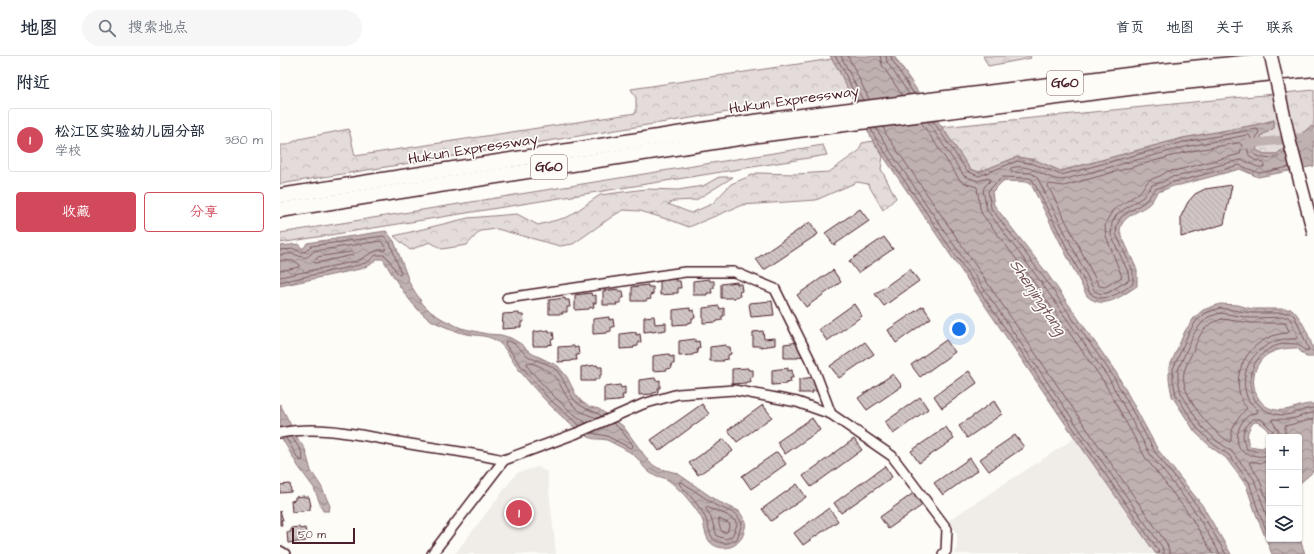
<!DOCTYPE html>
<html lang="zh">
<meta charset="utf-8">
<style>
:root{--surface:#fff;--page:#f6f6f7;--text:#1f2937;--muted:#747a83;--line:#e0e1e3;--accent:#d1495b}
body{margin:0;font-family:"Architects Daughter","LXGW WenKai TC",sans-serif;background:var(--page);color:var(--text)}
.controls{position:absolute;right:12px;bottom:12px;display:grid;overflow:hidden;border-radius:4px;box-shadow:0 1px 3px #0004}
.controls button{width:36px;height:36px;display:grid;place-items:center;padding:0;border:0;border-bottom:1px solid var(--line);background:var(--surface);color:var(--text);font:20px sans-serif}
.scale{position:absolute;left:12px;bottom:10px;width:63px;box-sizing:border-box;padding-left:4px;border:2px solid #4a1f2b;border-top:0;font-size:11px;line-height:14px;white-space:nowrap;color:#4a1f2b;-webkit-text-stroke:3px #fdfcf7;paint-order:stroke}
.you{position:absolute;left:679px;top:273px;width:14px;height:14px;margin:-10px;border:3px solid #fff;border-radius:50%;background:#1a73e8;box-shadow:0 0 0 6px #1a73e833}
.badge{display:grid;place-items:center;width:26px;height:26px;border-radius:50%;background:var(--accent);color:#fff;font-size:13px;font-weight:700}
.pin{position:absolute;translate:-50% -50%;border:2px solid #fff;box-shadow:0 1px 4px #0006}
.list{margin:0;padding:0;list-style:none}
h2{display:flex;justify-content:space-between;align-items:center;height:52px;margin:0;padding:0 16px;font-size:17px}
h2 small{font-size:13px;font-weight:400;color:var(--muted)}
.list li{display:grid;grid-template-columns:26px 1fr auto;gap:12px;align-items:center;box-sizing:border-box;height:64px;margin:0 8px 8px;padding:0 8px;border:1px solid var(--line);border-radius:4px}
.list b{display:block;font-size:15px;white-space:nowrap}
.list p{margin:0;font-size:13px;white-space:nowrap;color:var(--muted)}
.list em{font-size:13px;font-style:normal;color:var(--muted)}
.actions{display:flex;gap:8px;padding:12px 16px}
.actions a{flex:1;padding:9px 0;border:1px solid var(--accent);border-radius:4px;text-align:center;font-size:14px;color:var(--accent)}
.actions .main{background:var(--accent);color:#fff}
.icon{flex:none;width:22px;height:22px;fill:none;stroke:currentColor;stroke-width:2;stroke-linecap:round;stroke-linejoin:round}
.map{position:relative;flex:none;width:1034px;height:498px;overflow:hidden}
header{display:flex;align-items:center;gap:24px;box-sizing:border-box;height:56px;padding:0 20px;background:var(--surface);border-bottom:1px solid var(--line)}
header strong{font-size:19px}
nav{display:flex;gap:22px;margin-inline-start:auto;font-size:14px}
.search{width:280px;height:36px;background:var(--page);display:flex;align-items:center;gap:10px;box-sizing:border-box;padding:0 14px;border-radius:22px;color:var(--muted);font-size:15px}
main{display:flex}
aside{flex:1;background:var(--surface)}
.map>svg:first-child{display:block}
</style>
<header>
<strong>地图</strong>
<div class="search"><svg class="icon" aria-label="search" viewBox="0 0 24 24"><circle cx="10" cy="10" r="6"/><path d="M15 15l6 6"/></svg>搜索地点</div>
<nav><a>首页</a><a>地图</a><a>关于</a><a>联系</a></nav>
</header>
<main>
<aside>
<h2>附近<small></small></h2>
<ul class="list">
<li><span class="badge">1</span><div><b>松江区实验幼儿园分部</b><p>学校</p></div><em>380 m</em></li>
</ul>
<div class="actions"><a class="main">收藏</a><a>分享</a></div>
</aside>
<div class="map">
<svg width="1034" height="498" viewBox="0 0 1034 498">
<defs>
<pattern id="forest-crowns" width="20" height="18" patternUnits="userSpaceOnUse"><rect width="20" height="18" fill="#e3dcda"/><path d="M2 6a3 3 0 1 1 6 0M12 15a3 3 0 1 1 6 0" fill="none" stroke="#c4bcbb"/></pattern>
<pattern id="water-waves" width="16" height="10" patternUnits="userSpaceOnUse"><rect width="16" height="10" fill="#c0b1b1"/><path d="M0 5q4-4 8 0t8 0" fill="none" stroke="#9e8f90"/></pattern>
<pattern id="building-back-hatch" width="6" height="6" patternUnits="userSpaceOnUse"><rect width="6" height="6" fill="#d0c5c4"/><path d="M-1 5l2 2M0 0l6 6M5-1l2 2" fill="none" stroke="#b4a9a9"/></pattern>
</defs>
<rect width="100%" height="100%" fill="#fdfcf7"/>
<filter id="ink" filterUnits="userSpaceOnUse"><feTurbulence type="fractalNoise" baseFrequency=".025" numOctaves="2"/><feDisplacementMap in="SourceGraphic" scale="8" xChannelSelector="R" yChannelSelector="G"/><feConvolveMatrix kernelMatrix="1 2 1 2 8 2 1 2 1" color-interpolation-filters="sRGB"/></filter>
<g filter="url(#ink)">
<g fill="#f0ece8">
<polygon points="795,382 876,498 674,498 677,491 677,478 669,464"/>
<polygon points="258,411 267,416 276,498 175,498 237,417"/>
</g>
<g fill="url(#forest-crowns)" stroke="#967e82">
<polygon points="703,0 750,0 751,2 708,10"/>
<polygon points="552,3 573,36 0,128 0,89 7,89 19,83 69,73 75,100 356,57 356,42 351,33"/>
<polygon points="1034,34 1034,71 1030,71 997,98 984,98 976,94 982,79 994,72 994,64 975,69 903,82 780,115 755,104 737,101 699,116 690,113 662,71"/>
<polygon points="593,85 603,100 601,113 616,142 603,154 588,128 577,126 536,144 462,149 409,171 393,165 360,155 343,154 333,160 293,188 280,190 217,173 200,175 187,189 162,193 150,186 130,194 114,180 188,162 237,158 258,169 288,161 320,139 366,133 398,134 423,130 439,121 453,121 416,144 394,145 388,148 411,157 432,148 451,128 477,117 517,118 549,116 579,95 582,87"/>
<polygon points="543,89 547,99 0,187 0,177"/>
</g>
<g fill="url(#water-waves)" stroke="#91777b">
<path d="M550,0h64l76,113 9,3 38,-15 18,3 26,11 122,-33 72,-13 19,-5v8l-12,7 -6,15 8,4h13l33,-27h4v39l-56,11 -18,-8 -60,16c-8,0 -14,5 -23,7 -2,4 -5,10 -9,13 -11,8 -28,12 -28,27l17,38v16c-16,10 -33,25 -50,10l-57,-114 -27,-1 -11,11 2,13 52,67 71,102 41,76 44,55 29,49h-75l-81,-116 -202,-297 -36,-74z"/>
<path d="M106,175l8,10 16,43 12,19 9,9 13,8 17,8 26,6 14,1 10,3 10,6 10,9 27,13 9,11 9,18 6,7 8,5 9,2 24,17 27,37 8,5 19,5 40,28 22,10 7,11c-1,6 -2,15 -7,19 -7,9 -22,9 -29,1 -6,-7 -5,-16 -8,-23 -7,-13 -22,-30 -34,-39 -6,-4 -13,-3 -19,-8 -6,-4 -8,-11 -14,-16 -7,-6 -17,-10 -26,-15 -6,-3 -12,-1 -18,-3 -7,-3 -16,-10 -22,-15 -18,-16 -35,-34 -50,-53 -8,-10 -13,-24 -24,-30 -10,-6 -23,-4 -33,-7 -9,-3 -28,-10 -36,-16 -18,-15 -31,-38 -43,-58h-6l-7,6 -10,4 -80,17v-40l19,-2 2,4h3l3,-5z"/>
<path d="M940,248l18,1 14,4h40c10,9 22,35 22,48h-8l-9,-9c-13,0 -30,2 -38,15 -10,14 -6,37 10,45 18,7 29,-5 45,-4v67l-14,12 -1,3v-49h-29v-3c-5,-7 -8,-12 -16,-12 -7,8 -8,14 -5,24l13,2 7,-4v-2v97h30v-3l6,18h-33l-16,-40 -10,-29 -20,-27 -15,-11 -16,-15 -23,-36 -3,-16v-12l16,-37 9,-13 9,-8z"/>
<polygon points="0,348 19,385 25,393 31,415 41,430 50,450 49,455 43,455 34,432 18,410 0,379"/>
</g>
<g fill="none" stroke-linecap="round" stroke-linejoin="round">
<g stroke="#795961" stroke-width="1">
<polyline points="555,0 561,9 578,45"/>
<polyline points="561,0 583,44"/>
<polyline points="568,0 589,43"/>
<polyline points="600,0 602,9 622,39"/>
<polyline points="606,0 607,6 629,38"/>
<polyline points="611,0 612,4 634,38"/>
<path d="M653,65l34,50 12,5 38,-15 17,3 27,11 123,-33 73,-13 2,2 -7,18 2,5c11,6 21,7 31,-2"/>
<polyline points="641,66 679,123 684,127 697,131 700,152 702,158 753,225 824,326 865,401 909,458 933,498"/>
<polyline points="648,66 684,120 698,125 708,122 710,123 710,125 705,130 703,134 707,154 758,222 829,323 870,398 914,454 940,498"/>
<polyline points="603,71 606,78 807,373 887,488 890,498"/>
<polyline points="596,72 610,95 802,377 882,491 884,498"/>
<polyline points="591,73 596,83 798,379 878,494 879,498"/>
<path d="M969,79l2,3c-6,15 -4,21 13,25v4c-9,2 -16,-7 -25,-7l-60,16 -9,1 -7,5 -11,3 -9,12 -26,17 -5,9 -1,12 17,37 1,8 -22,13c-5,1 -9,1 -13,-3l-57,-113 -6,-4 -19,-1 -2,-2 1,-2c19,-6 33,11 51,12l123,-33z"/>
<polygon points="959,87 962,89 960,98 898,114 888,115 880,120 869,124 859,137 833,154 827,164 825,170 826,180 842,221 825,231 819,230 768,130 769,128 784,130 906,96"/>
<polyline points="0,194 15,193 20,196 25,196 31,190 104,180 110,187 121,217 120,219 118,218 107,201 104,199 96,199 88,206 79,209 0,226"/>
<polygon points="72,196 74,197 73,199 36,207 33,206 38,201"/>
<path d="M0,199c4,0 10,-2 13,-1 11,3 12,7 21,-3l67,-10 5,7 -1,2c-13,0 -17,6 -28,11l-77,16"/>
<path d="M0,205c8,0 14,-2 20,4l-1,2 -19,4"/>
<path d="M942,263l29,4h34l4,8 -1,2c-33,1 -60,35 -46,68 1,2 3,5 5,7 -9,10 -16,18 -16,32l-1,2c-19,-10 -51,-48 -46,-70 2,-8 7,-16 10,-23 6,-16 11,-25 28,-30z"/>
<path d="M306,367c-23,-16 -42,-36 -59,-57v-3c4,0 8,1 12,3 24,11 20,25 36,41 6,6 14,8 22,11"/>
<path d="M300,370l-33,-29 -25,-30 -17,-23 1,-3c9,0 15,10 22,15 8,6 20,6 28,14 10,10 12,27 24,35 7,5 15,6 22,11"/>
<polyline points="311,377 327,380 350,392 352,392 353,389 340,373 333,367"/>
<path d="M999,381l-1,-7 -6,-9v-2c9,0 14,1 23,-1 7,-2 12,-5 19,-5"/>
<polyline points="1005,381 1005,370 1034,363"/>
<polyline points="6,382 19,404 22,405 23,403 21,395 12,381"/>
<path d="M989,393l-8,3 -14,-3c-7,-12 -4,-22 5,-30h9l12,12 1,6"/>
<path d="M989,398c-6,3 -9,3 -16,1 -3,0 -6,0 -9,-2 -14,-11 -4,-40 13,-40l1,-2c-3,-5 -9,-8 -11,-14 -9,-27 7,-49 32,-57 6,-2 13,0 19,-2l-7,-18 -3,-3 -37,1 -30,-5 -13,4 -7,7 -8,11 -15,35v10l3,13 20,33 15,14 16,12 22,27 15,44"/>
<polyline points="989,405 981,407 971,405 969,407 979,422 989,450"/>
<path d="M400,426h2l33,23 21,9 6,9 -5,16c-5,3 -9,5 -15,4 -14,-2 -12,-16 -17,-26 -6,-12 -16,-23 -25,-32z"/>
<polygon points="426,451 447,459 455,465 457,469 452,480 446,483 437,480 430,459 426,453"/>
<path d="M439,463l11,5 -3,8h-4c-3,-2 -5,-9 -4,-13z"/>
<path d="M989,480l-10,-23 -10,-31 -20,-27 -16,-11 -15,-15 -22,-34 -3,-15v-11l16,-37 8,-12 9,-7 14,-5 32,5h39l4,4 14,33 -3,1 -8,-7c-5,0 -11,-1 -15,0 -41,7 -46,66 -2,71 11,1 22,-7 33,-7"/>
<path d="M946,498l-28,-47 -43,-55 -42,-76 -71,-101 -51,-67 -3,-17 14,-14 27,1 3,1 58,114c13,12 31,-1 43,-9v-13l-17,-37 1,-9 4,-8 25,-16 9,-12 10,-3 7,-4 8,-1 59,-16 20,8 30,-6"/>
</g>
<polyline stroke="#c0b1b1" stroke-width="9" points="968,88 1034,80"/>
</g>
<g fill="url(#building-back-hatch)" stroke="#4a1f2b">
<polygon points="952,129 944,168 901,181 901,160 908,146 915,138 925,133"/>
<polygon points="580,153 589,165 554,189 545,177"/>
<polygon points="530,166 538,178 484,214 476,203"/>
<polygon points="604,181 613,193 578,217 569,205"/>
<polygon points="630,213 639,225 604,250 595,238"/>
<polygon points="553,214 561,226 526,251 517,239"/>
<polygon points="396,223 396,225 400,225 401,232 398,232 398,237 393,237 394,238 380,239 380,224"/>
<polygon points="429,223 430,225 434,225 434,232 431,232 432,237 427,237 427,239 413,239 413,225"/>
<polygon points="457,226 457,228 461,228 462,235 459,236 460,240 455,241 455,242 441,242 441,228"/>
<polygon points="368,229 368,231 373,231 373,238 370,239 371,243 366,244 366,245 352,245 352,231"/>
<polygon points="339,233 339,235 343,235 344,242 341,242 341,247 336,247 337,249 323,249 323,235"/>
<polygon points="311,237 312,240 316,239 316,247 313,247 314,251 309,252 309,253 295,254 295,239"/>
<polygon points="285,242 285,244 289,244 290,251 287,251 287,256 282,256 283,258 269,258 269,244"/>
<polygon points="492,245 494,259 471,261 469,247"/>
<polygon points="574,248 582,260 547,285 539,273"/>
<polygon points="439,250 440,253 444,252 444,260 442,260 442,264 437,265 437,266 423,267 423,252"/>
<polygon points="643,250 651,262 616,287 608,274"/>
<polygon points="410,252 410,255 414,254 415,262 412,262 412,266 407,267 407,268 393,269 393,254"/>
<polygon points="239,257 239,259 243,259 244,266 241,266 241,271 236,271 237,272 222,273 223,258"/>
<polygon points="374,260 375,268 386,267 386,274 372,276 372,275 364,276 364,261"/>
<polygon points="329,261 329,264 333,263 334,271 331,271 331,275 327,276 327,277 313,278 313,263"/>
<polygon points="269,274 269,276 273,276 274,283 271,284 272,288 267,289 267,290 253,290 253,276"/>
<polygon points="483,275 484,283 495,282 495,289 481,291 481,290 473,290 473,276"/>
<polygon points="356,276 356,279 360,278 361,286 358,286 358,290 353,291 354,292 340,293 340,278"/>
<polygon points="415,283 415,286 419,285 420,292 417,293 418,297 413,298 413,299 399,300 399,285"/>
<polygon points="666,284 675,296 640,321 631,309"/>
<polygon points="520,286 523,300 518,301 518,302 504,302 504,288"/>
<polygon points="585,286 594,298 559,322 550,310"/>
<polygon points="446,289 446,291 450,291 451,298 448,299 448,303 443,304 444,305 430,305 430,291"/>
<polygon points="294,290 294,292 298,291 299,299 296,299 297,304 292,304 292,305 278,306 278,291"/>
<polygon points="389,298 390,301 394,300 394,308 391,308 392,312 387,313 387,314 373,315 373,300"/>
<polygon points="317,309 318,311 322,311 322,318 320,319 320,323 315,323 315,325 301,325 301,311"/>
<polygon points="468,312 468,314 473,314 473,321 470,321 471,326 466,326 466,327 452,328 452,313"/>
<polygon points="508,312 508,315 512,314 513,322 510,322 511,326 506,327 506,328 492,329 492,314"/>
<polygon points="689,315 697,327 662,352 654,340"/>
<polygon points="613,318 622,330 587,354 578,342"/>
<polygon points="535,321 537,335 532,335 533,337 519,337 519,323"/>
<polygon points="375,322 376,325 380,324 380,332 378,332 378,336 373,337 373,338 359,339 359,324"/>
<polygon points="340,329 341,332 345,331 345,339 342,339 343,343 338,344 338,345 324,346 324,331"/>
<polygon points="640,341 648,353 613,378 605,366"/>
<polygon points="714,345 722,358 687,382 679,370"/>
<polygon points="422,348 429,358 379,395 371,384"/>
<polygon points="483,349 492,361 457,386 448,374"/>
<polygon points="532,362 540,374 505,398 497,386"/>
<polygon points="666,371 674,383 639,407 631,395"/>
<polygon points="735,379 744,391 709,415 700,403"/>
<polygon points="444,383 453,395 418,419 409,407"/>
<polygon points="574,383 582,394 531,431 523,420"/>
<polygon points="497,396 506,408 471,433 462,420"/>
<polygon points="690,402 698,414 663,439 654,427"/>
<polygon points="605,410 612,421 561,457 554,447"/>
<polygon points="10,428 11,436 0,437 0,429"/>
<polygon points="517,428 526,441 491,465 482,453"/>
<polygon points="635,436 644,448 608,473 600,461"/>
<polygon points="24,440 24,441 29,441 31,450 30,450 30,454 12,456 11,445 15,444 15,441"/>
<polygon points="549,452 558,465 523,489 514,477"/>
<polygon points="0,455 3,464 1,464 2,469 0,469"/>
<polygon points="19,471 20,473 25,472 27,481 25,481 26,485 8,487 7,476 11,476 11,472"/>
</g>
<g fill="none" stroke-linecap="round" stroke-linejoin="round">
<defs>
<g id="minor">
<polyline points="227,242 405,216 454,216 495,233 533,310 551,358"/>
<path d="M0,377c42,-9 88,4 130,11 31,5 63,9 94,16"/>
<polyline points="0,495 5,498"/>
<polyline points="152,498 224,404 297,377 363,348 398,338 454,334 517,346 551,358 612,400 667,473 666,495 663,498"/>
</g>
<g id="highway">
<polyline points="0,140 474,66 872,16 1034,0"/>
<polyline points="0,154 478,79 873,29 1034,13"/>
</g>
</defs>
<use href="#minor" stroke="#4a1f2b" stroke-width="12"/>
<use href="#highway" stroke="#4a1f2b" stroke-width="17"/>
<use href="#minor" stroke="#fdfcf7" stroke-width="9"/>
<use href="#highway" stroke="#fdfcf7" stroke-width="14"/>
<defs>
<polyline id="major-bridge" points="991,0 1009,83 1034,178"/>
</defs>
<use href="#major-bridge" stroke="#4a1f2b" stroke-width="15" stroke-linecap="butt"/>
<use href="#major-bridge" stroke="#fdfcf7" stroke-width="12"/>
</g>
</g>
<g text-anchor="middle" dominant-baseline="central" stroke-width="3.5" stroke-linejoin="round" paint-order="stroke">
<g fill="#fdfcf7" stroke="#806168" stroke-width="1">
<rect x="767" y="15" width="36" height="24" rx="3"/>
<rect x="251" y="99" width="36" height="24" rx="3"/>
</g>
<g font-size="14" font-weight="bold" fill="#4a1f2b">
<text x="785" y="27">G60</text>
<text x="269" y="111">G60</text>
</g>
<g font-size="15" fill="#4a1f2b" stroke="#fdfcf7">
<text transform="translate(514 44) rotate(-8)">Hukun Expressway</text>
<text transform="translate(193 93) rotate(-9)">Hukun Expressway</text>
</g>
<g font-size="16" font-style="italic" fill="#73525a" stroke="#fdfcf7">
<text transform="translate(758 241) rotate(56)">Shenjingtang</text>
</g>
</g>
</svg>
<div class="controls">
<button>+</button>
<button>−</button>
<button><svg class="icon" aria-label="layers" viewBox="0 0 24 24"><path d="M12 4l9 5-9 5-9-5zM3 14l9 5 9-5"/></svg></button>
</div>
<div class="scale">50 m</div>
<div class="you"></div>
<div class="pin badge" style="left:239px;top:457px">1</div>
</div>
</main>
